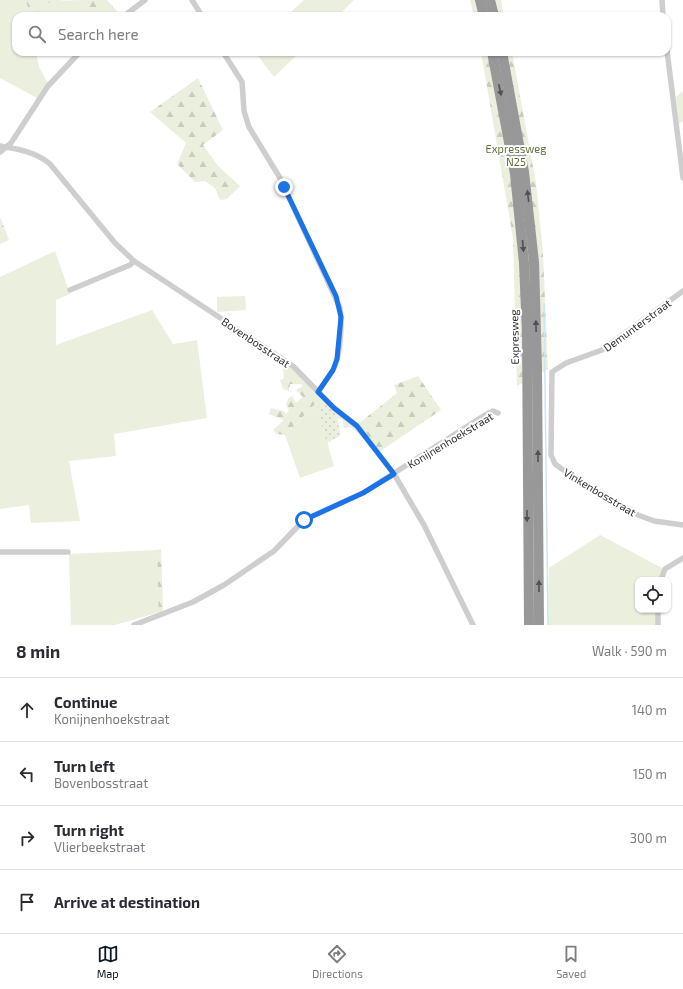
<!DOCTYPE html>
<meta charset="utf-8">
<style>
:root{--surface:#fff;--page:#f7f7f7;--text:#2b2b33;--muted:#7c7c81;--line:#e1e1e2;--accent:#111827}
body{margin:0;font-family:"Exo 2",sans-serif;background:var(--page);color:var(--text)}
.controls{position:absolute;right:12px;bottom:12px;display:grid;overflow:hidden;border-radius:8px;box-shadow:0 1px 3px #0004}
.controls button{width:36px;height:36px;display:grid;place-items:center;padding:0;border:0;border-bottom:1px solid var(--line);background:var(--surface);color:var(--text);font:20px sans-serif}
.stop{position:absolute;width:12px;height:12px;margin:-9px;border:3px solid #1a73e8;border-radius:50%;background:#fff}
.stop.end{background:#1a73e8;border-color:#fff;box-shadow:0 1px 4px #0008}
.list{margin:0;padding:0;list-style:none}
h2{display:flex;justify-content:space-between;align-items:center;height:52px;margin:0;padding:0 16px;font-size:17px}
h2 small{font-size:13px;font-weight:400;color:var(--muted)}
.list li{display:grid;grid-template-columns:26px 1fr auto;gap:12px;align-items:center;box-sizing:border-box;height:64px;padding:0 16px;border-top:1px solid var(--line)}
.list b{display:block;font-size:15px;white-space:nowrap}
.list p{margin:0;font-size:13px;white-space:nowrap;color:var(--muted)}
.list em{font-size:13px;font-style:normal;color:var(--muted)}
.icon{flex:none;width:22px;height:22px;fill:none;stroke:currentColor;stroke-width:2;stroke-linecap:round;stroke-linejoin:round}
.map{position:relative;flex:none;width:683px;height:625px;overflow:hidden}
.search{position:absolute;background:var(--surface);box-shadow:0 1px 3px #0004;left:12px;right:12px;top:12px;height:44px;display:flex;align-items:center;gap:10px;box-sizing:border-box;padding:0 14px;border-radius:12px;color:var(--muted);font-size:15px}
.sheet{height:308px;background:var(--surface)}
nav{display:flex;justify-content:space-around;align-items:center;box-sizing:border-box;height:56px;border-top:1px solid var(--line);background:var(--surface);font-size:11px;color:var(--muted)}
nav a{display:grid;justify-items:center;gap:2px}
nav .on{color:var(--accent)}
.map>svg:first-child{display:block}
</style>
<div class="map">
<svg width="683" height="625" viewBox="0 0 683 625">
<defs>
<pattern id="forest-firs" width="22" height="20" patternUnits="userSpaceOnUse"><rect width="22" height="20" fill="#eaefde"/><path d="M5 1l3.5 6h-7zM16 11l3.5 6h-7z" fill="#c9cdbf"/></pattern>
<pattern id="park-dots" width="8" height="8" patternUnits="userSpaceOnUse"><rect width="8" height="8" fill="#eaefde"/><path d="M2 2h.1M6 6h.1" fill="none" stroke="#c9cdbf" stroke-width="1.8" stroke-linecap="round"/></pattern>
</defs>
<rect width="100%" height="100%" fill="#fff"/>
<g fill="#eaefde">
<polygon points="0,0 26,0 30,16 16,16 16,52 36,52 39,67 48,83 37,98 0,78"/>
<polygon points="81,0 91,16 40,16 40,4 57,1"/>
<polygon points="304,0 354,0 338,16 287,16"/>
<polygon points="255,52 300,52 274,77"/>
<polygon points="683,91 683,121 679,124 676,97"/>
<polygon points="55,251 70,294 56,300 56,345 152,310 173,344 197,340 207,418 114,434 116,456 69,461 80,521 31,523 29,505 0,509 0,277"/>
<polygon points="245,296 246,310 217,312 217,297"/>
<polygon points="316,403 334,466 300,478 285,435"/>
<polygon points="600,535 664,569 659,580 638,580 638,610 656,610 656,625 548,625 549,568"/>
<polygon points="157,550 160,612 115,625 71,625 69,554"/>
</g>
<g fill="url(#forest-firs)">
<polygon points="26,0 65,0 40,4 40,16 30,16"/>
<polygon points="81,0 107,0 121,16 91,16"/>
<polygon points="470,0 501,0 504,16 474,16"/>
<polygon points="481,52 512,52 536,183 543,254 548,369 517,386 513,238"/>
<polygon points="198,78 223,130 203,145 218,166 240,186 227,199 220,200 215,188 205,181 195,182 177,164 186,143 150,112"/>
<polygon points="0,217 9,240 0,244"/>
<polygon points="282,358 334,408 358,424 397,393 394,385 418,376 441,410 379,452 351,427 344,428 342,419 337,419 336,414 325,404 317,407 316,403 285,435 277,434 273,430 284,420 269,414 271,408 284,411 286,414 289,410 286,405 288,399 292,396 296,403 303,397 296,390 303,386 301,384 290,384 289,391 283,389 280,380 284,378"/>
<polygon points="161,549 163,610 159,615 157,550"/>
</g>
<polygon fill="url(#park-dots)" points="325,404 336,414 341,435 327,443 317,407"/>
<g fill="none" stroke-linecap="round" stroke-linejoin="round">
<polyline stroke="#cae7f0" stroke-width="1.5" points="544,304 548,625"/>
<g stroke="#cecece" stroke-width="5.5">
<polyline points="192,0 202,16"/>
<polyline points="662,0 663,16"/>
<polyline points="124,16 145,0"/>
<polyline points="667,51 683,178"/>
<path d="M223,52l19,30 2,29 5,16 31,51 60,130c2,16 1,45 -6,60 -4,8 -11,16 -16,24"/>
<path d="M0,146c18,3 36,6 50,18l65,79 19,18 159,105 41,42 23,18 37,48 30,51 49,100"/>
<polyline points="0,152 11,143 48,86 80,52"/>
<polyline points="70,290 130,265 134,261"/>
<polyline points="683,291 602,350 566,363 552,372 551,455 555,464 566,472 638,515 654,521 683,525"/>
<polyline points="0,552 68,552"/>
<polyline points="661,580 665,569 683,558"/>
<polyline points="134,625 193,602 224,585 274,551 304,520 363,493 485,415 493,411 498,413"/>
<polyline points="658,625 658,610"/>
</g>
<g stroke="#989898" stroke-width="10">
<polyline points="480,0 484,16"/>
<polyline points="490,0 494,16"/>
<polyline points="492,52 515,174 524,263 527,333 529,625"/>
<polyline points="502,52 524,172 534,262 537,367 539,625"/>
</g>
</g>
<defs><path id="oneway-solid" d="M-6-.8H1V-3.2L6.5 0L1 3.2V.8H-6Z"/></defs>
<g fill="#505050">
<use href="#oneway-solid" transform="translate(500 90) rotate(78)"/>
<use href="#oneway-solid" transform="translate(528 196) rotate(-97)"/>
<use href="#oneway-solid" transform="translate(523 246) rotate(85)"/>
<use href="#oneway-solid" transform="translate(536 326) rotate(-91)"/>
<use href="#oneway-solid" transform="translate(538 456) rotate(-90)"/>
<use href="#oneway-solid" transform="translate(527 516) rotate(90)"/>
<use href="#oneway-solid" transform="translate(539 586) rotate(-90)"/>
</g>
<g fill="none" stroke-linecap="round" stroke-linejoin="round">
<polyline stroke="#1a73e8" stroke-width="5" points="284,187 336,296 341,317 337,359 333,370 318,392 334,408 357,426 394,474 363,493 304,520"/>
</g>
<g text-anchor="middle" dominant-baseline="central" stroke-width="4" stroke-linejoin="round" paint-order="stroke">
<g font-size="11" fill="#5d713a" stroke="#fff">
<text x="516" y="148">Expressweg<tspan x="516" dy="13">N25</tspan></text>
</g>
<g font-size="11" fill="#313131" stroke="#fff">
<text transform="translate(637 325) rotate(-36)">Demunterstraat</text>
<text transform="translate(514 337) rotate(-91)">Expresweg</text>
<text transform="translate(256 342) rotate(34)">Bovenbosstraat</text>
<text transform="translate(450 440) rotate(-31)">Konijnenhoekstraat</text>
<text transform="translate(600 492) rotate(31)">Vinkenbosstraat</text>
</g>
</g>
</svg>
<div class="controls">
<button><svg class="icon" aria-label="locate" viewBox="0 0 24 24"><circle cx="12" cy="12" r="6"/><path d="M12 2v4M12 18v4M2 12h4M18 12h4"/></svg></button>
</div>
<div class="stop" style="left:304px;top:520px"></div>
<div class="stop end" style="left:284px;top:187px"></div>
<div class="search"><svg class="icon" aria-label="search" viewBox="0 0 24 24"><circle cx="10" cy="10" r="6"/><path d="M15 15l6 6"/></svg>Search here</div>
</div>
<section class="sheet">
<h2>8 min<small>Walk · 590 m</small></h2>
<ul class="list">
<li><svg class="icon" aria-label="ahead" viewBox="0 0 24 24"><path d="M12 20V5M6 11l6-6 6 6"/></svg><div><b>Continue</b><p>Konijnenhoekstraat</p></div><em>140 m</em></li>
<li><svg class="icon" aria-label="left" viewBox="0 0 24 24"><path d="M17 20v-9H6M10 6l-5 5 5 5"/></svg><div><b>Turn left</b><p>Bovenbosstraat</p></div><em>150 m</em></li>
<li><svg class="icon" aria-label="right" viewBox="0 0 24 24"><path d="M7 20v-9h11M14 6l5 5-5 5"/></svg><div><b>Turn right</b><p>Vlierbeekstraat</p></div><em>300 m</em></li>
<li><svg class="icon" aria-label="arrive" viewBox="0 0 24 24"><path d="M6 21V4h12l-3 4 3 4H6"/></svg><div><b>Arrive at destination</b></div></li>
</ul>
</section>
<nav>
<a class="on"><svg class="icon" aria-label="map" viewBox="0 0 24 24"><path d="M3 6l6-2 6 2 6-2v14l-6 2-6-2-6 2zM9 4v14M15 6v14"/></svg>Map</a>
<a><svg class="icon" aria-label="directions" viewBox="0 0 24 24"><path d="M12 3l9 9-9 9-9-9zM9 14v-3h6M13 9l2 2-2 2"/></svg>Directions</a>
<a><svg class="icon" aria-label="saved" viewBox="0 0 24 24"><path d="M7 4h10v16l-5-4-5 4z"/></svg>Saved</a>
</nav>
